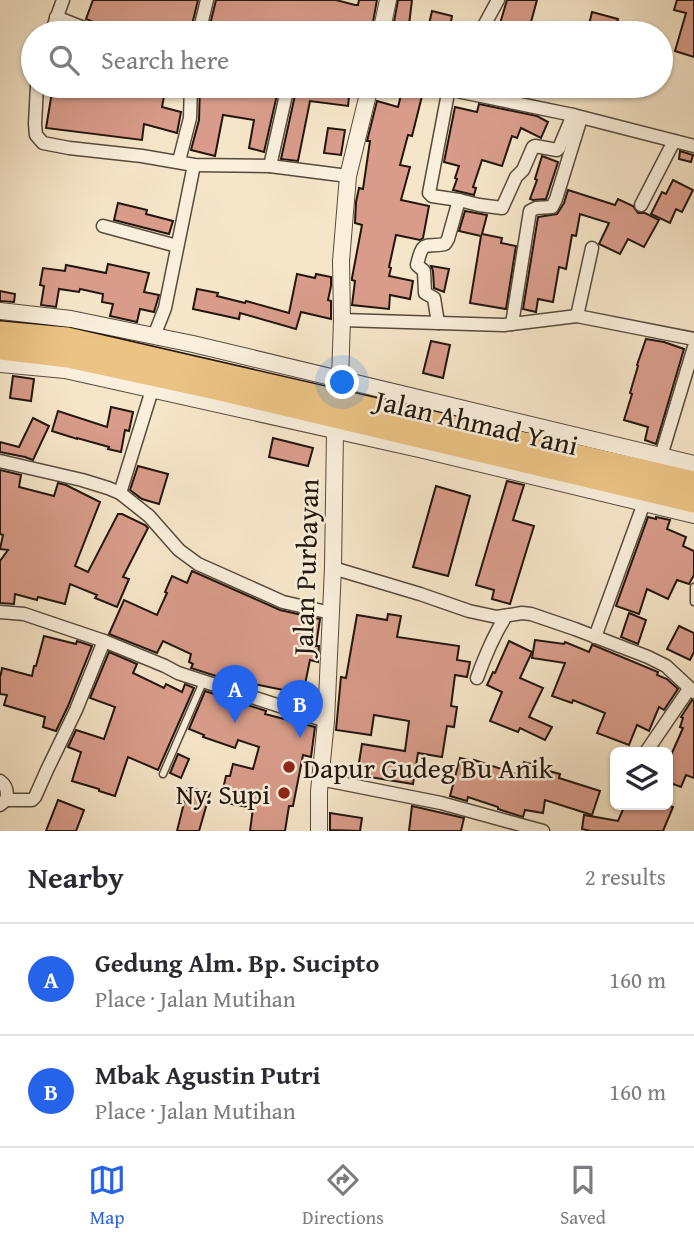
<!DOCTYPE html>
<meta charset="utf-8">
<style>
:root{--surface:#fff;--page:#f7f7f7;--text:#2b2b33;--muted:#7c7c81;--line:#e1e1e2;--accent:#2563eb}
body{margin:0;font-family:"Gentium Book Plus",serif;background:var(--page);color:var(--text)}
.controls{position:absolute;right:21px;bottom:21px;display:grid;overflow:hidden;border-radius:10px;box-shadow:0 2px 5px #0004}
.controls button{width:63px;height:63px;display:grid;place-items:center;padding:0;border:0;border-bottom:2px solid var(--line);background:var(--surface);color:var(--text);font:35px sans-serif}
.you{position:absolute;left:343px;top:383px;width:24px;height:24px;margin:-18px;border:5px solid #fff;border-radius:50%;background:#1a73e8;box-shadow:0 0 0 10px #1a73e833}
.badge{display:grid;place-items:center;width:46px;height:46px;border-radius:50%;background:var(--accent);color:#fff;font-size:23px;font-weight:700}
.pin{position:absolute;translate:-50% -58px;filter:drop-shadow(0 2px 4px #0008)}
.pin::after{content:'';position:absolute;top:37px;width:24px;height:21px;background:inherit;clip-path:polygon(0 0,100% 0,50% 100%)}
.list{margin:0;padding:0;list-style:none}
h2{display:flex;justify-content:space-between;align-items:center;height:91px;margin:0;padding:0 28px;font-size:30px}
h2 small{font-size:23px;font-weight:400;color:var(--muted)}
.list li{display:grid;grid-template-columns:46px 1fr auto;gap:21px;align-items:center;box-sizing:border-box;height:112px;padding:0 28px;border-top:2px solid var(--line)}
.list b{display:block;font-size:26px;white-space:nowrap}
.list p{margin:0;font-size:23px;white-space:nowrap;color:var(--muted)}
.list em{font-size:23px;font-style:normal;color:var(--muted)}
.icon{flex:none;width:38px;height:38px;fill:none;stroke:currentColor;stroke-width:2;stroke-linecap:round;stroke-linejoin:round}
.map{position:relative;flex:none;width:694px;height:831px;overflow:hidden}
.search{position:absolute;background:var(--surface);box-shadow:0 2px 5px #0004;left:21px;right:21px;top:21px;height:77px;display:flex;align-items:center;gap:18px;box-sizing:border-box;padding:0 24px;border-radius:38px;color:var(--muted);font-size:26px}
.sheet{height:315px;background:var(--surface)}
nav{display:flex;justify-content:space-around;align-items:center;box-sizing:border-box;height:98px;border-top:2px solid var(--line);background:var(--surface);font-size:19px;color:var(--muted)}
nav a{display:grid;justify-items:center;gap:4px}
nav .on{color:var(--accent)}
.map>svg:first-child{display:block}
</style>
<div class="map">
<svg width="694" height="831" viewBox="0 0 694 831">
<rect width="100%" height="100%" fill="#f6e6c9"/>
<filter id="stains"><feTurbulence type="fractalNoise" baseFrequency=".00286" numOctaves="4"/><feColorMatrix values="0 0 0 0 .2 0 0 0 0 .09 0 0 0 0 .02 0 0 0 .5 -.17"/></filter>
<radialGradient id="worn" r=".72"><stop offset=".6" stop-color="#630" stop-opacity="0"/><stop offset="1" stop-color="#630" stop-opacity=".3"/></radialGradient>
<g fill="#d99c8b" stroke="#22160d" stroke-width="2">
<polygon points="93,0 198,0 190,33 112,33 105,31 101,25 86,19"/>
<polygon points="216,0 336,0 355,5 358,5 359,0 377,0 371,33 208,33"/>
<polygon points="398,0 412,0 408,33 392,33"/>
<polygon points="507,0 537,0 528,33 522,33 499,27"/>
<polygon points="677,0 694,0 694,57 675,51 686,13 674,10"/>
<polygon points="432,11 452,16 449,33 427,33"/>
<polygon points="592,12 618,19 614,33 587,33"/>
<polygon points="53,86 166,86 162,107 181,112 177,133 144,124 142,140 46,128"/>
<polygon points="200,86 279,86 264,152 249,148 254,120 223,115 215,156 191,150 199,120"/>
<polygon points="297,86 335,86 350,88 348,106 310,101 298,161 281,159"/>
<polygon points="509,86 529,86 528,97 508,93"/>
<polygon points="403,87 423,92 412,136 408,135 400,165 410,167 401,200 429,206 423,238 420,240 396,235 389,267 391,268 389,276 413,281 410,299 390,295 389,309 352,305 355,281 352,280 352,278 362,225 355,223 356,202 359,188 363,189 370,141 367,141 377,101 398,107"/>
<polygon points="479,104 537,116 548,122 541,138 521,128 517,138 512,136 502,166 482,160 473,187 476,188 474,195 453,190 457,179 455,178 459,166 444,162 455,107 477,112"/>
<polygon points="328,128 345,130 341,155 324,153"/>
<polygon points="680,151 693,155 691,162 679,159"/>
<polygon points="542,156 558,162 546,199 533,200 530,199 537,180 535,179"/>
<polygon points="673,180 693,190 682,212 676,209 670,223 651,214 662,192 666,194"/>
<polygon points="568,190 615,205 618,199 633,206 638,213 645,213 659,220 644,247 628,239 620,254 599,244 609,223 580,214 576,236 572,235 566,269 559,267 553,302 538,299 536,312 523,309 538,217 557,214 564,203"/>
<polygon points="118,203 147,210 146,214 173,221 169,234 114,220"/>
<polygon points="465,211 487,215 482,234 502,238 501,243 516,246 506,309 470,303 481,236 459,231"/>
<polygon points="108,264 149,273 144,292 159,295 154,312 140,309 137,322 110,316 113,304 102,302 103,294 80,289 79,292 59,289 56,307 41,305 44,286 40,285 43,268 65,271 66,265 106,273"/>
<polygon points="431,266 449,269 444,292 434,288 433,271"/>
<polygon points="297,274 315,278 316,274 331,277 331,286 328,300 331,301 331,319 301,312 296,329 240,313 239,319 193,309 197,289 218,293 217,296 245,303 246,301 289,313"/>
<polygon points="0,291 15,294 14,302 0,301"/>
<polygon points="646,339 664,342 684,349 656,444 645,440 648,427 624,420 632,394 630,393 638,366 637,365"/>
<polygon points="431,341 450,345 443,378 423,373"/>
<polygon points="13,376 34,379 31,401 10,398"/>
<polygon points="111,407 133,412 129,431 125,430 121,452 108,449 109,447 77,438 77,439 52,431 58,411 107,427"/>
<polygon points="33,418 49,426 33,460 25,457 0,452 0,442 19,447"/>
<polygon points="273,438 313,448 308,466 269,457"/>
<polygon points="138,466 168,474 159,504 142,499 130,490"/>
<polygon points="0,470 21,475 19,487 54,496 58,483 66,485 100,502 75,566 88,572 118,514 122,514 145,525 148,528 123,577 129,579 117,607 95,598 97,595 70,584 65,604 38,597 37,600 15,594 14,604 0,603 0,561 8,550 0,549 3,535 0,534"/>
<polygon points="507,481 524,485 513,520 534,526 510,604 492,599 494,590 476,585"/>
<polygon points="436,486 470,496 448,576 413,567"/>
<polygon points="648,517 656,519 656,517 670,520 667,529 686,537 683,546 694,551 694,575 689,584 677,580 668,599 647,589 639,614 616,606"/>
<polygon points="192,571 280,610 320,619 316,646 319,646 318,662 310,660 303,694 219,677 191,668 193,664 189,662 191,654 163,641 157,653 109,634 124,600 157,615 167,593 165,592 172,576 187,583"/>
<polygon points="629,613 646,620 638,644 621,637"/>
<polygon points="388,614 401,616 397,637 459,646 457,660 470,662 467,677 455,675 451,706 457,707 454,727 447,726 442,757 418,753 413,784 357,775 362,744 405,751 409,721 374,715 371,735 336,730 341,677 346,678 357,615 387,620"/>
<polygon points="679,626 694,633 694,652 690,660 667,649"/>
<polygon points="44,636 76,644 77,641 92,646 68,706 56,731 43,727 45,717 4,705 7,695 0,694 0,673 1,674 2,668 32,676 34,666 36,666"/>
<polygon points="535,640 564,644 565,642 589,652 592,645 593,645 658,672 657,675 667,679 678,689 664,710 659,707 649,731 637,725 629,745 597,733 605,713 573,700 572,703 552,696 565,663 532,658"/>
<polygon points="509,641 532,652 520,678 543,688 529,717 552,727 545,740 520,728 518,732 490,721 502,692 487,685 493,672 495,673"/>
<polygon points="109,652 137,664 133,673 164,688 166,684 182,692 185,684 194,688 158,770 128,757 115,796 99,791 99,789 72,781 81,752 68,747 76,730 104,739 115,707 90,698"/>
<polygon points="205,691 266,711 265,714 315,727 311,757 303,755 293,806 289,806 285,831 250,831 253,808 220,802 226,776 230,776 233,764 253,769 259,747 238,740 235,748 203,737 204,735 189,729"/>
<polygon points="692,700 694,701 694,778 686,775 681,787 668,782 668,762 683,728 680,727 683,718 681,717"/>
<polygon points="178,754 189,759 181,778 170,773"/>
<polygon points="460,758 474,761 474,760 520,775 524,762 535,765 534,767 560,774 559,778 600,791 592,815 545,800 543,813 525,810 523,817 498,809 498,807 468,797 467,801 450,796"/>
<polygon points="188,787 210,793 199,831 177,831"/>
<polygon points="58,800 84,810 76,831 46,831"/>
<polygon points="625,805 667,805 673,807 663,831 591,831 582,829 584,815 618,821"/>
<polygon points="412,806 464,818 461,831 409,831"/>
<polygon points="330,813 362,818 360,831 330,830"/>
</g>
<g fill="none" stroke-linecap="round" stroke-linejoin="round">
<defs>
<g id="service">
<polyline points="694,587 694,602"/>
<polyline points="163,774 203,682"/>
</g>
<g id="minor">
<polyline points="56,17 97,33"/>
<polyline points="51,33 63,0"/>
<polyline points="199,33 207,0"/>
<polyline points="480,33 498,0"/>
<polyline points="37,86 35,124 36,135 43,143 69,148 142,156 194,165 270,166 348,176"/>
<polyline points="439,86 462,92 573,115 694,146"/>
<polyline points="449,88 429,193 432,196 459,200"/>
<polyline points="179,161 190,118 191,86"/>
<polyline points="270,166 288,86"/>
<polyline points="641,205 674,141"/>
<polyline points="103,226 177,246"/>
<polyline points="577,316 592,248"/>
<polyline points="342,320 504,325 577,316 694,339"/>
<path d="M438,323l-4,-25 -9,-5 -1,-22 -7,-6c6,-26 7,-17 28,-21l3,-5 11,-39 20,5 23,3 14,-31 7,-7 10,-23 2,-1 22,4 2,-2 14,-33"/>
<polyline points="512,324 530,211 536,208 552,207 556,199 581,118"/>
<polyline points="154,336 165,308 194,165"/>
<polyline points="661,456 694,347"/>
<polyline points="0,461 82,480 108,488 120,493 149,516 179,550 198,564 283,602 331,613"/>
<polyline points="120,493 152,390"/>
<polyline points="333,568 420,594 469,611 497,617 522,613 531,614 575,629 648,657 666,666 694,692"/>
<polyline points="0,612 24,614 104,641 165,666 178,673 326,721"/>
<polyline points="595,637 644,503"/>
<path d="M477,678c8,-22 16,-42 29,-62"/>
<polyline points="646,752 689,689"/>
<polyline points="320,779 441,803 543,831"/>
<path d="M0,781c7,5 8,11 6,19"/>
<polyline points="0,805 6,800 32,800 35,797 47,770 76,710 104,641"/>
</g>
<g id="tertiary">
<polyline points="381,33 388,0"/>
<polyline points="0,311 71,319 193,344 694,464"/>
<polyline points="0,364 65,370 419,449 694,515"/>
<polyline points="340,379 342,320 341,261 348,176 370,86"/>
<polyline points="319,831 319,791 326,721 333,568 335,431"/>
</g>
<g id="trunk">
<polyline points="0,332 67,338 694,482"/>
<polyline points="0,349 68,357 216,389 694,502"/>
</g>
</defs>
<use href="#service" stroke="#574a3c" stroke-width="9"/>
<use href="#minor" stroke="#574a3c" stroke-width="15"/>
<use href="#tertiary" stroke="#574a3c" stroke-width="18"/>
<use href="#trunk" stroke="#22160d" stroke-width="24"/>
<use href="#service" stroke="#f9efdc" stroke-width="6"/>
<use href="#minor" stroke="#f9efdc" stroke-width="12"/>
<use href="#tertiary" stroke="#f9efdc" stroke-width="16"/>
<use href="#trunk" stroke="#ebc384" stroke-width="21"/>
</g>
<g fill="#8f2418" stroke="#f9efdc" stroke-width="2.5">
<circle cx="289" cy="767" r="7"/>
<circle cx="284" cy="793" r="7"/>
</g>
<g text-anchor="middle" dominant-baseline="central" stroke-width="5" stroke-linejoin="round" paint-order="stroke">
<g font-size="28" fill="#22160d" stroke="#f9efdc">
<text transform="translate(477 422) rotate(13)">Jalan Ahmad Yani</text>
<text transform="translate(305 567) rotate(-88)">Jalan Purbayan</text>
</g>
<g font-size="28" fill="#22160d" stroke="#f9efdc" text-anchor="start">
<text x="303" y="767">Dapur Gudeg Bu Anik</text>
<text x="270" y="793" text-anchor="end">Ny. Supi</text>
</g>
</g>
<rect width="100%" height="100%" filter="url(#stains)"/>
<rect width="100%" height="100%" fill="url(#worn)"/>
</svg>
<div class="controls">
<button><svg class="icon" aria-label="layers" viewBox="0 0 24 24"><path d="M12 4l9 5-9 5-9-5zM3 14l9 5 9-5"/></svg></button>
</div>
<div class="you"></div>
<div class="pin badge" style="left:235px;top:723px">A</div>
<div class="pin badge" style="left:300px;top:738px">B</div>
<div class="search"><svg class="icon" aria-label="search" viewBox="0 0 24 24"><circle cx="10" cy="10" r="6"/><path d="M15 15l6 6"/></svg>Search here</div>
</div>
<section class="sheet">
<h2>Nearby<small>2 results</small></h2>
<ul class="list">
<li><span class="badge">A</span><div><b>Gedung Alm. Bp. Sucipto</b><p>Place · Jalan Mutihan</p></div><em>160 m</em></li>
<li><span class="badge">B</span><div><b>Mbak Agustin Putri</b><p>Place · Jalan Mutihan</p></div><em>160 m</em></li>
</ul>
</section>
<nav>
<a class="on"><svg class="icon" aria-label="map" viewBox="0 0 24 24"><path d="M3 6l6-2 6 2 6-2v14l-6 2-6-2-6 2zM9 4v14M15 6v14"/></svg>Map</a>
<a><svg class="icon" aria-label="directions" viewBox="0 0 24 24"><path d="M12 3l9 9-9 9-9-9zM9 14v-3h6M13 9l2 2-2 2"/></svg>Directions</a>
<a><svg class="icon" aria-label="saved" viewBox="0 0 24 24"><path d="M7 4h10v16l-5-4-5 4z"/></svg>Saved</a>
</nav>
